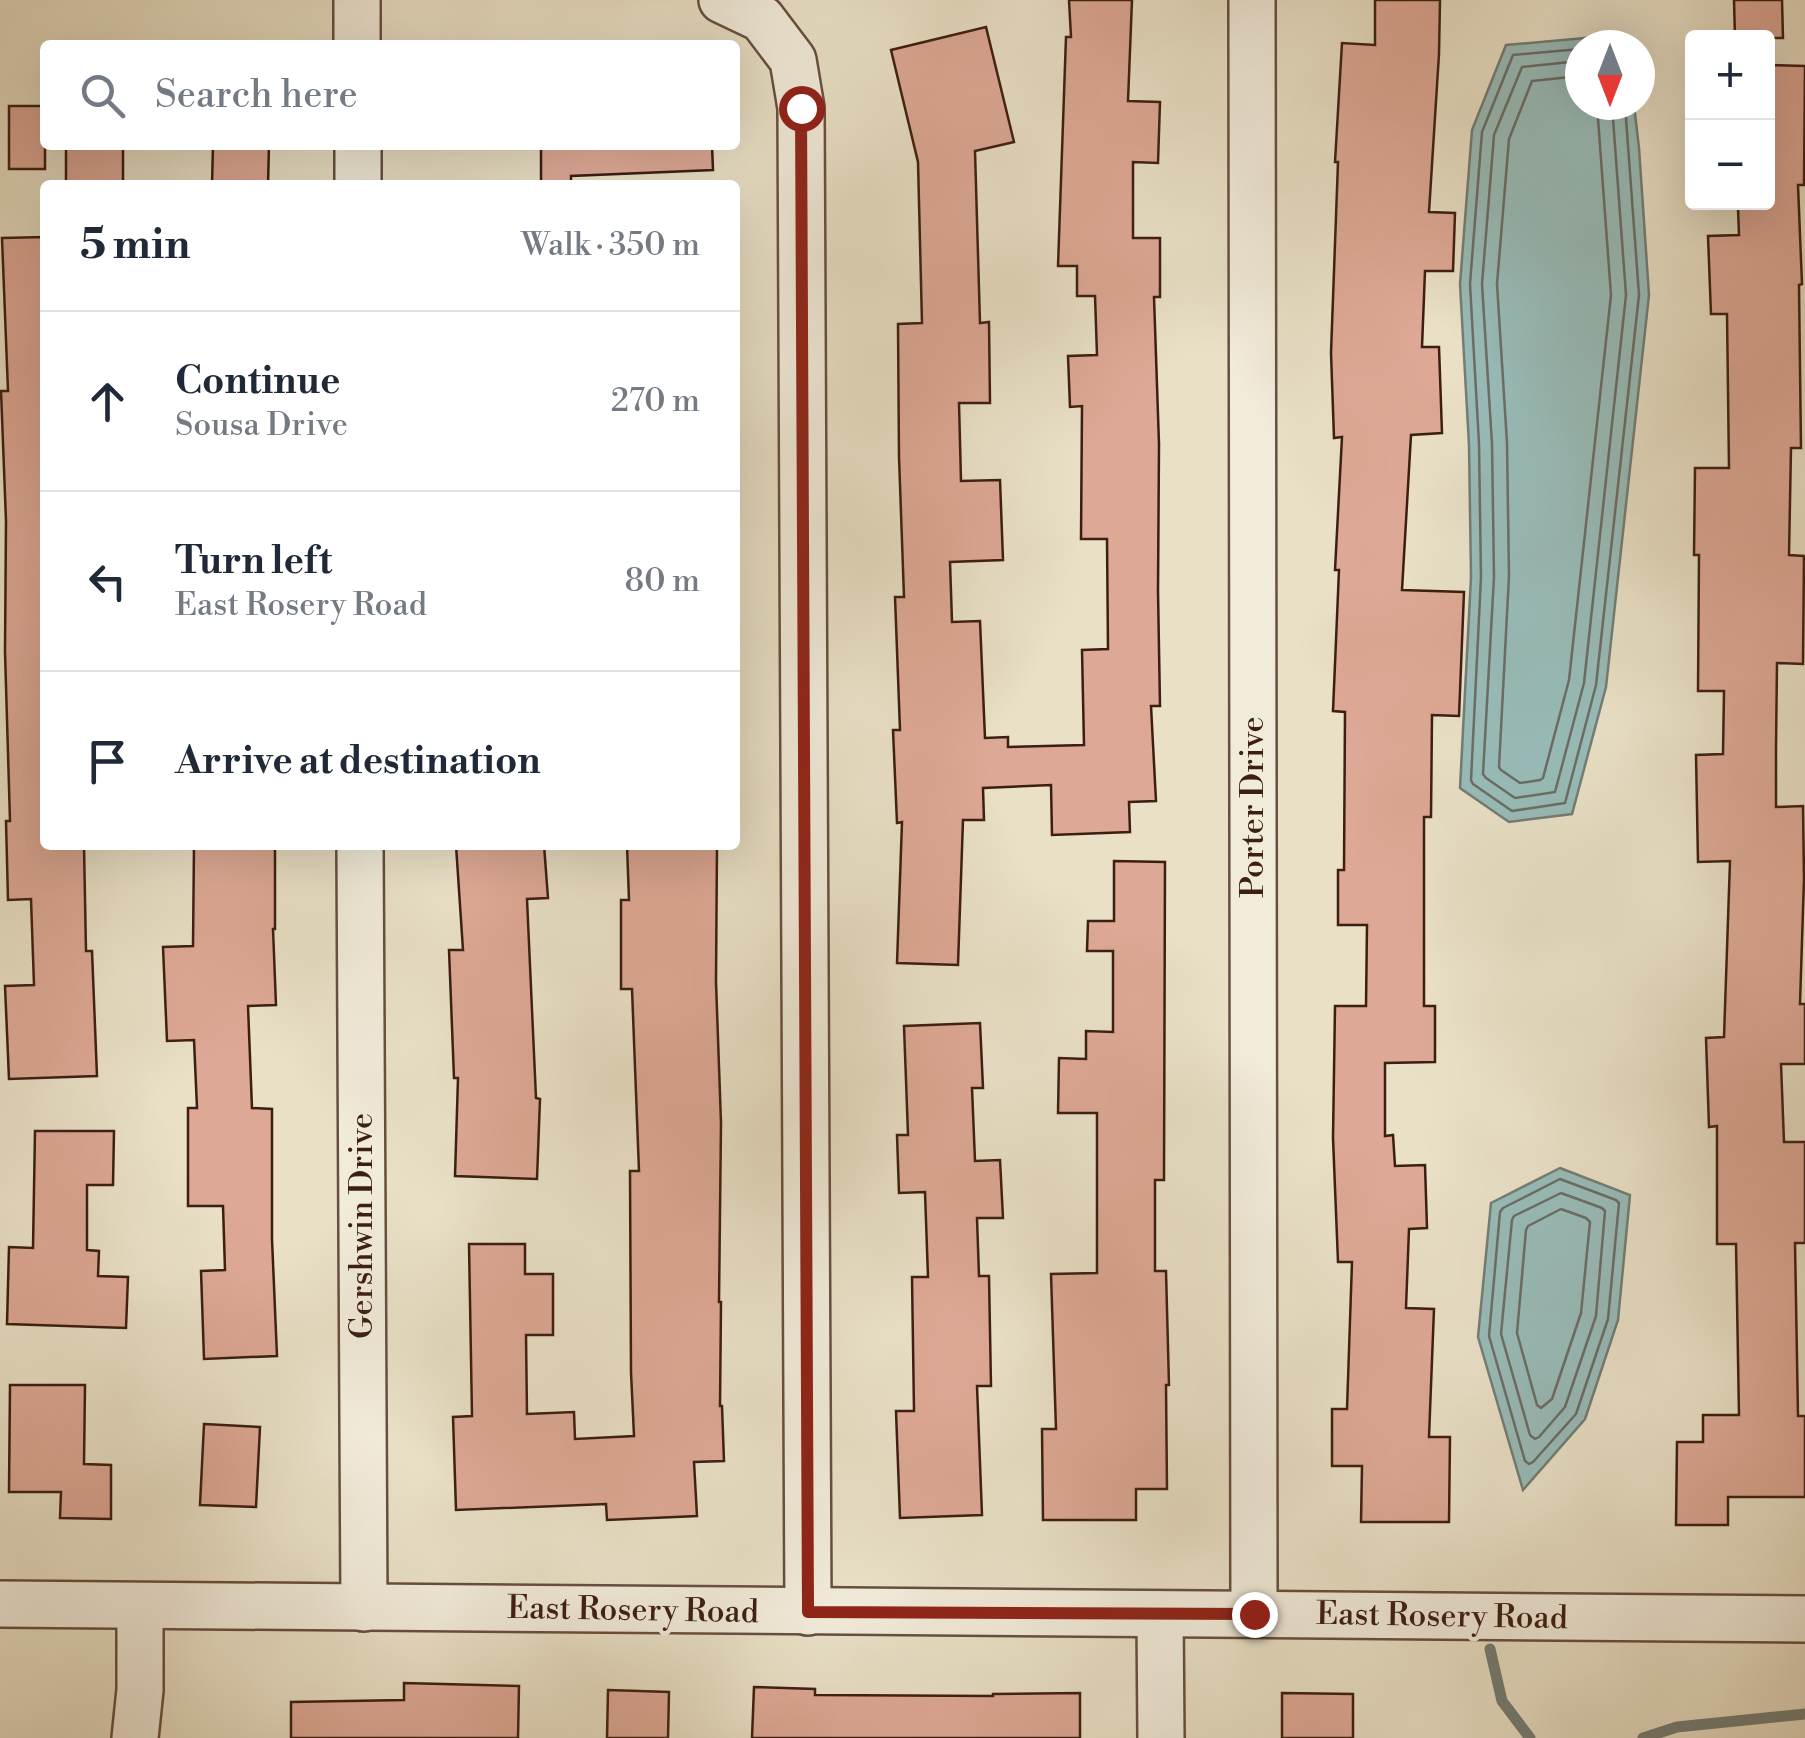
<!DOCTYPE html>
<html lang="en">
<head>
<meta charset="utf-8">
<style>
	:root { --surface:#fff; --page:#f6f6f7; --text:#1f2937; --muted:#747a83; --line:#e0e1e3 }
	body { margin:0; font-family:"Libre Bodoni",serif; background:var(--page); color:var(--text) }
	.controls { position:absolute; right:30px; top:30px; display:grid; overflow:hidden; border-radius:10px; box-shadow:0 10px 40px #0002 }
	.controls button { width:90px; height:90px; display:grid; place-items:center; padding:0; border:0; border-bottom:2px solid var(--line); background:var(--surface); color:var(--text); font:50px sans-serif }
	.compass { position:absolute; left:1565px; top:30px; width:90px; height:90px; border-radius:50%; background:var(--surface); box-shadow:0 10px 40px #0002; rotate:180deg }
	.stop { position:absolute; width:30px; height:30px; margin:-22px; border:8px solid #8f2418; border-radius:50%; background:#fff }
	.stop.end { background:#8f2418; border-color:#fff; box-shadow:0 2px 10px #0008 }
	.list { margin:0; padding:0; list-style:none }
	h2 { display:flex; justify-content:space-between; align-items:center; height:130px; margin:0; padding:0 40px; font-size:42px }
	h2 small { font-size:32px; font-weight:400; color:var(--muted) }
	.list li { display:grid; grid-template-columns:65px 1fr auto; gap:30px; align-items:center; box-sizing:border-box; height:180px; padding:0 40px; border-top:2px solid var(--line) }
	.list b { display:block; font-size:38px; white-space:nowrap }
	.list p { margin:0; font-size:32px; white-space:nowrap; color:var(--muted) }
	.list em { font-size:32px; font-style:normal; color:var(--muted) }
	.icon { flex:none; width:55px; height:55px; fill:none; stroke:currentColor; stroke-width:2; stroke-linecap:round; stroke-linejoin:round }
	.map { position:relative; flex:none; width:1805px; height:1738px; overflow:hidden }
	.search { position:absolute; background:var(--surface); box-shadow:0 10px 40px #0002; left:40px; top:40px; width:700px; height:110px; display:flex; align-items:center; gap:25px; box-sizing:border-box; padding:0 35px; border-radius:10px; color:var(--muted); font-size:38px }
	.panel { position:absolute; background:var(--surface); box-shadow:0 10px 40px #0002; left:40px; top:180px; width:700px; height:670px; border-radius:10px }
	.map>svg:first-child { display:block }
	.water { fill:#98bcb9; stroke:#737d76; stroke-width:2.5 }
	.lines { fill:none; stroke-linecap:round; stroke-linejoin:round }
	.shore { stroke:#6a6d66; stroke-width:2.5 }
	.stream { stroke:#737d76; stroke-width:11 }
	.building { fill:#dda895; stroke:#3c1e12; stroke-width:2.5 }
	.street-casing { stroke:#674e3f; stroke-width:50 }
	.street { stroke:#f1ebda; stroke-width:45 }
	.route { stroke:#8f2418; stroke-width:12 }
	.labels { text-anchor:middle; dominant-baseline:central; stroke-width:9; stroke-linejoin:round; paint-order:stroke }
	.street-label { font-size:32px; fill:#3c1e12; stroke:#f1ebda }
</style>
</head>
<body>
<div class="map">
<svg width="1805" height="1738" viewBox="0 0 1805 1738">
	<rect width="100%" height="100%" fill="#e9e0c6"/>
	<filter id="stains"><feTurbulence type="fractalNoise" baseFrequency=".002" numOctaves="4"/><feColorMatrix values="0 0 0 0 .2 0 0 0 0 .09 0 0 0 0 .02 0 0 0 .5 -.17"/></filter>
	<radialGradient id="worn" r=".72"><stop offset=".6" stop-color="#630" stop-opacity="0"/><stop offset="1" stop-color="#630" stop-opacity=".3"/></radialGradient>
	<g class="water">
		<path d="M1596,37l6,8h-22v60h54l5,43 10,147 -43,392 -34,127 -63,8 -49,-34 11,-211 -2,-132 -9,-161 12,-154 34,-85z"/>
		<path d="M1560,1168l70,27 -12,125 -33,99 -62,71 -45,-153 13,-134z"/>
	</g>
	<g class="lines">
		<g class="shore">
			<path d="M1580,49l-67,6 -31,77 -12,152 9,160 2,133 -10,203 2,4 39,27 53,-8 31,-118 43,-390 -14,-190"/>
			<path d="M1580,61l-58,6 -28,68 -12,149 10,160 2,133 -11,197 3,4 29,20 40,-6 29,-109 42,-388 -14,-190"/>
			<path d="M1580,76l-48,5 -23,58 -12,145 10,159 2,133 -10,191 2,3 19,13 20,-3 3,-2 26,-98 42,-385 -14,-190"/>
			<path d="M1560,1179l56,21 3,3 -11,116 -32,95 -43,48 -4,2 -4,-3 -36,-125 11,-124 3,-4z"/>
			<path d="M1561,1193l41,15 3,3 -9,105 -31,91 -26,30 -4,2 -5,-4 -29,-101 11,-114 2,-4z"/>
			<path d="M1561,1209l25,9 4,4 -9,91 -29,86 -11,9 -4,-3 -20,-72 9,-103 2,-4z"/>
		</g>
		<g class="stream">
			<path d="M1490,1649l12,52 28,37"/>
			<path d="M1643,1738l34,-11 128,-13"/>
		</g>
	</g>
	<g class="building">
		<path d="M1069,0h63l-4,101 32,1 -2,61 -25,-1v76h27v59h-6l5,147 -1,147 2,115h-9l5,95 -27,1 1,30 -78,3 -1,-50 -68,3 1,32h-21l-5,145 -61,-2 5,-141 -5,1 -4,-93h7l-5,-133h9l-5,-140 -1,-133 24,-1 -4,-161 -27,-112 95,-23 28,115 -39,9 5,172 9,-1 1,81h-31l2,78 39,-1 3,80 -53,2 2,60 28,-1 5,117 23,-1v10l76,-2 -2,-95 26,-1 -1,-110h-26l1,-133 -12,1 -2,-51 29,-1 -2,-59h-18v-30h-19l8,-229h5z"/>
		<path d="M1375,0h65l-1,54 -10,158 26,1 -2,58h-28l-3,76h17l3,86 -31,2 -9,155 62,2 -5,124 -27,-1 -1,102h-7v189h11v56l-50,1v73l8,-1 2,31 30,-1 2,63 -18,1 -3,79 28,1 -5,128h21l-1,85h-88l1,-56h-30v-57h15l5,-147h-14l-5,-124 2,-132h31l1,-81h-29v-55h6l1,-158 -12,-1 6,-141h-4l7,-133 -8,1 -3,-85 7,-191h-3l7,-119 33,2z"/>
		<path d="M1734,0h48l1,38h-48z"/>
		<path d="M1768,65l37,1 -1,119h-6l4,99 -3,1 2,163h-10l-2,107 15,1 -1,108 -26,-1 -1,85v59l27,-1 1,73 -4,125h5v60h-24l3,78h21v101h-10l3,173h7v81h-77v28h-52l1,-83h26v-27h36l-3,-171h-19v-118l-8,1 -3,-89 18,-1 6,-176 -32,1 -2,-107 27,-1 1,-63h-26l1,-136h-5l1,-87h34l-2,-154h-16l-3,-78 31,-1 -1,-27 30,-1z"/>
		<rect x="9" y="106" width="36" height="63"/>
		<rect x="66" y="145" width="57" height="40"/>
		<path d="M213,145h56l-1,40h-56z"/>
		<path d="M541,145h171l1,25 -142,6v9h-30z"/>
		<path d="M45,237v608l39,1 2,105h6l5,125 -88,3 -4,-93 29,-1 -3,-86 -23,1 -2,-79h4l-5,-169 1,-131 -5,-130h7l-6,-153z"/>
		<path d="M194,845h81v84h-2l3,76 -28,1 4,102 20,1v130l5,117 -73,3 -3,-88 24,-1 -2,-64h-35v-98h9l-3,-68 -27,1 -4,-94 30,-1z"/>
		<path d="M456,845h88l4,53 -21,1 9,199 4,1 -3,80 -82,-3 3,-98h-4l-5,-128h14z"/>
		<path d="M627,845h90l-1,137 5,141 -2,179h2l-1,104h2l2,55 -30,1 3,54 -90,4 -1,-16 -150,6 -3,-93 19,-1 -3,-172h56v30h28v61h-27l1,79 47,-2 1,27 59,-3 -3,-64 -1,-201h9l-7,-182h-11v-89h8z"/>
		<path d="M1114,861l51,1 -1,318h-9v91h11l3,114h-3l1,104h-31v31h-93l-1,-91h14l-5,-155 46,-1v-160h-39l1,-55 27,1v-28l27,1v-81h-26l1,-30h26z"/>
		<path d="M980,1023l3,65h-11l3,73 25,-1 3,58h-26l2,58h10l2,110h-14l5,129 -82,3 -4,-107h18l-2,-134h16l-3,-85 -26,1 -2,-58h11l-4,-109z"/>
		<path d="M35,1131h79l-1,54h-26v65l12,1 -1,25 30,1 -2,51 -119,-4 2,-77 24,1z"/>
		<path d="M10,1385h75l-1,79 27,1v54l-51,-1 1,-26h-52z"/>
		<path d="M204,1424l56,3 -4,80 -56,-2z"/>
		<path d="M404,1683l115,3 -1,52h-227v-36l113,-2z"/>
		<path d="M754,1687l61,2v6l178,1v-2l87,-1v45h-328z"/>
		<path d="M608,1690l61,2 -1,46h-61z"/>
		<path d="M1282,1693l71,1v44h-71z"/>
	</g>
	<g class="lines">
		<defs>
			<g id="street">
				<path d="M357,0v45"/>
				<path d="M722,0l40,19 31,41 8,48 7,1504"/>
				<path d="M1252,0l2,1614"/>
				<path d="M358,145v40"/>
				<path d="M360,845l4,763"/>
				<path d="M0,1604l1805,15"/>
				<path d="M1160,1614l1,124"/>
				<path d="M135,1738l5,-48v-84"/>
			</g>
		</defs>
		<use href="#street" class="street-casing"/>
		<use href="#street" class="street"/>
	</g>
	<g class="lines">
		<path class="route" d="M801,108l7,1504 446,2"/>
	</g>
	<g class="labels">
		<g class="street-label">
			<text transform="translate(1253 807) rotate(-90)">Porter Drive</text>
			<text transform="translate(362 1226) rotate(-90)">Gershwin Drive</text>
			<text transform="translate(633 1610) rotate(1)">East Rosery Road</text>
			<text transform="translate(1442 1616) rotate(1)">East Rosery Road</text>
		</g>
	</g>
	<rect width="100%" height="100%" filter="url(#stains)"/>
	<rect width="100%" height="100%" fill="url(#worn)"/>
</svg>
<div class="controls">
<button>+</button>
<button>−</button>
</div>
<svg class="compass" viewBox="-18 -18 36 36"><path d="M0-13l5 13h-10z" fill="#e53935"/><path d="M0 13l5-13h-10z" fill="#747a83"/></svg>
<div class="stop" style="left:801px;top:108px"></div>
<div class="stop end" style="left:1254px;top:1614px"></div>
<div class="search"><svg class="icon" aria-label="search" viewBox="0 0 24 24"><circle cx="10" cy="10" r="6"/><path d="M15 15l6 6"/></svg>Search here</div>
<section class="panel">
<h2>5 min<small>Walk · 350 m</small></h2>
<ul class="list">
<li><svg class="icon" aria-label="ahead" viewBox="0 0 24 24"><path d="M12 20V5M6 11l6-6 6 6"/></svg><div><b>Continue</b><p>Sousa Drive</p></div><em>270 m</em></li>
<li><svg class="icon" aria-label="left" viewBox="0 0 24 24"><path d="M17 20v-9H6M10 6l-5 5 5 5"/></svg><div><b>Turn left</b><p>East Rosery Road</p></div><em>80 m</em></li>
<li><svg class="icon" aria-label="arrive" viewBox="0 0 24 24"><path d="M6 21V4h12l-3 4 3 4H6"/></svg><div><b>Arrive at destination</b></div></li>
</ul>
</section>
</div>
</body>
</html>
